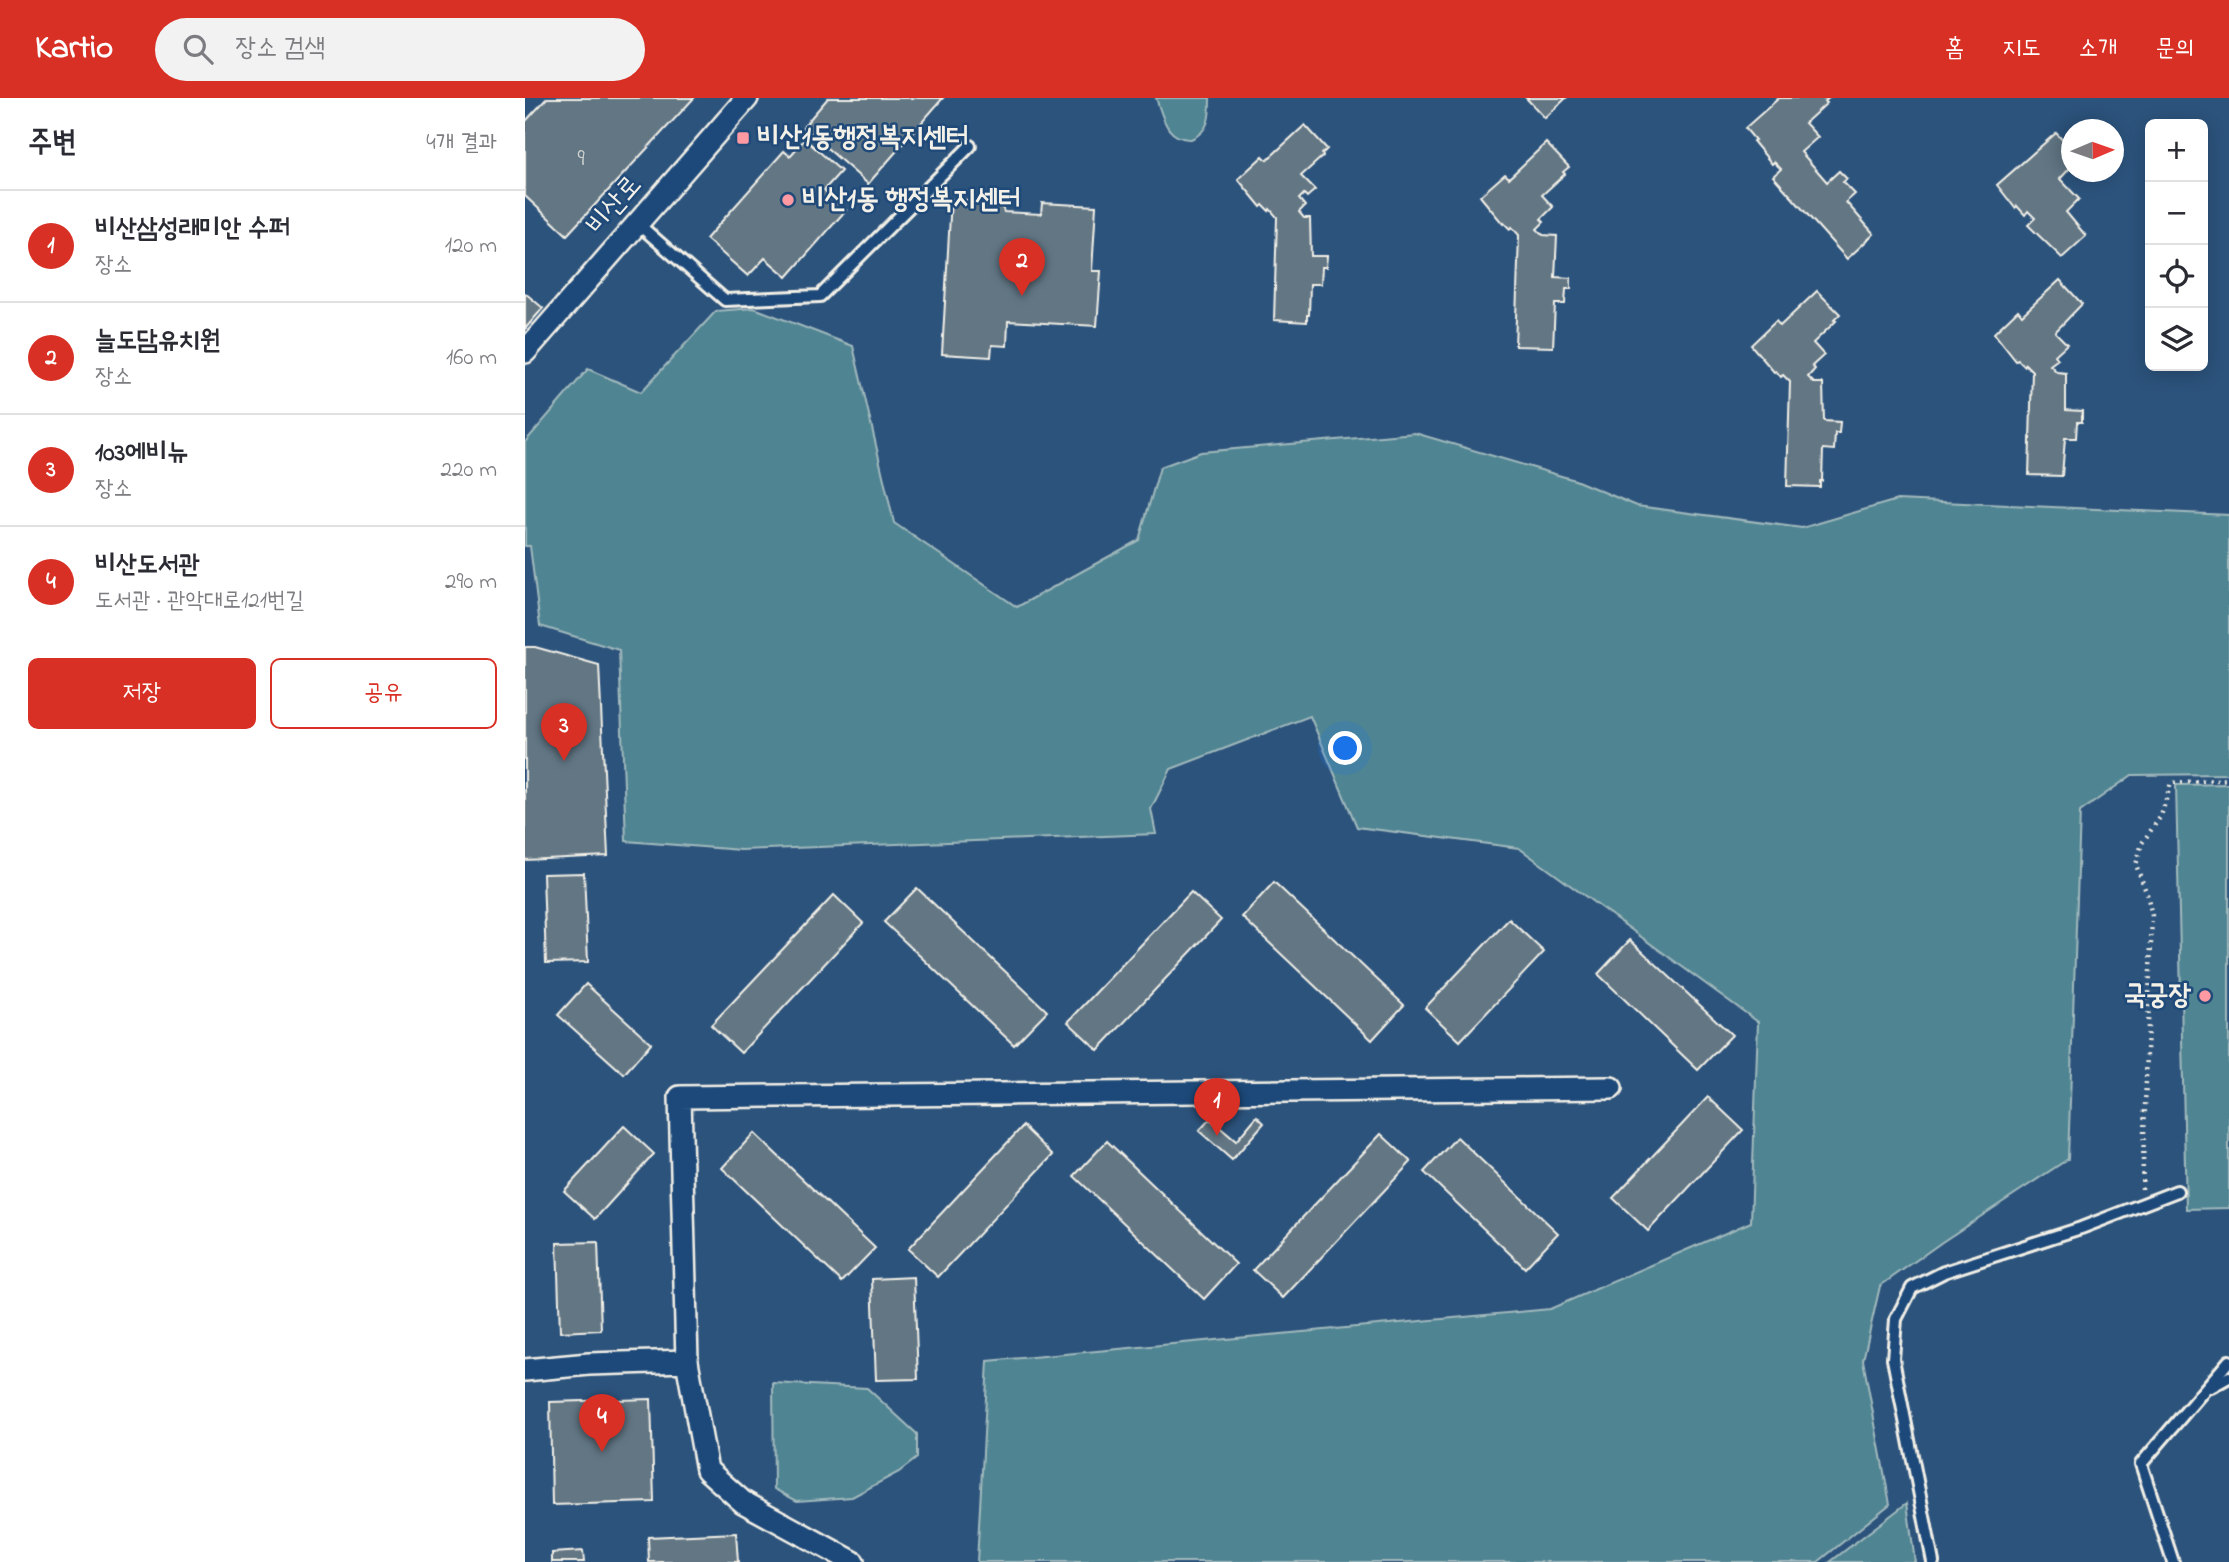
<!DOCTYPE html>
<html lang="ko">
<head>
<meta charset="utf-8">
<style>
	:root { --surface:#fff; --page:#f2f2f3; --text:#2b2b33; --muted:#7c7c81; --line:#e1e1e2; --accent:#d93025 }
	body { margin:0; font-family:"Indie Flower","Poor Story",sans-serif; background:var(--page); color:var(--text) }
	.controls { position:absolute; right:21px; top:21px; display:grid; overflow:hidden; border-radius:10px; box-shadow:0 4px 18px #0003 }
	.controls button { width:63px; height:63px; display:grid; place-items:center; padding:0; border:0; border-bottom:2px solid var(--line); background:var(--surface); color:var(--text); font:35px sans-serif }
	.compass { position:absolute; left:1536px; top:21px; width:63px; height:63px; border-radius:50%; background:var(--surface); box-shadow:0 4px 18px #0003; rotate:88deg }
	.you { position:absolute; left:821px; top:651px; width:24px; height:24px; margin:-18px; border:5px solid #fff; border-radius:50%; background:#1a73e8; box-shadow:0 0 0 10px #1a73e833 }
	.badge { display:grid; place-items:center; width:46px; height:46px; border-radius:50%; background:var(--accent); color:#fff; font-size:23px; font-weight:700 }
	.pin { position:absolute; translate:-50% -58px; filter:drop-shadow(0 2px 4px #0008) }
	.pin::after { content:''; position:absolute; top:37px; width:24px; height:21px; background:inherit; clip-path:polygon(0 0,100% 0,50% 100%) }
	.list { margin:0; padding:0; list-style:none }
	h2 { display:flex; justify-content:space-between; align-items:center; height:91px; margin:0; padding:0 28px; font-size:30px }
	h2 small { font-size:23px; font-weight:400; color:var(--muted) }
	.list li { display:grid; grid-template-columns:46px 1fr auto; gap:21px; align-items:center; box-sizing:border-box; height:112px; padding:0 28px; border-top:2px solid var(--line) }
	.list b { display:block; font-size:26px; white-space:nowrap }
	.list p { margin:0; font-size:23px; white-space:nowrap; color:var(--muted) }
	.list em { font-size:23px; font-style:normal; color:var(--muted) }
	.actions { display:flex; gap:14px; padding:21px 28px }
	.actions a { flex:1; padding:16px 0; border:2px solid var(--accent); border-radius:10px; text-align:center; font-size:24px; color:var(--accent) }
	.actions .main { background:var(--accent); color:#fff }
	.icon { flex:none; width:38px; height:38px; fill:none; stroke:currentColor; stroke-width:2; stroke-linecap:round; stroke-linejoin:round }
	.map { position:relative; flex:none; width:1704px; height:1464px; overflow:hidden }
	header { display:flex; align-items:center; gap:42px; box-sizing:border-box; height:98px; padding:0 35px; background:var(--accent); color:#fff }
	header strong { font-size:33px }
	nav { display:flex; gap:38px; margin-inline-start:auto; font-size:24px }
	.search { width:490px; height:63px; background:var(--page); display:flex; align-items:center; gap:18px; box-sizing:border-box; padding:0 24px; border-radius:38px; color:var(--muted); font-size:26px }
	main { display:flex }
	aside { flex:1; background:var(--surface) }
	.map>svg:first-child { display:block }
	.green { fill:#4f8492; stroke:#a2babd; stroke-width:2 }
	.building { fill:#627684; stroke:#f4f1e8; stroke-width:2 }
	.lines { fill:none; stroke-linecap:round; stroke-linejoin:round }
	.service-casing { stroke:#f4f1e8; stroke-width:16 }
	.minor-casing { stroke:#f4f1e8; stroke-width:26 }
	.path { stroke:#f4f1e8; stroke-width:4.5; stroke-dasharray:2 5; stroke-linecap:butt }
	.service { stroke:#1f4a7a; stroke-width:10 }
	.minor { stroke:#1f4a7a; stroke-width:21 }
	.poi-dot { fill:#ff9aa2; stroke:#1f4a7a; stroke-width:2.5 }
	.labels { text-anchor:middle; dominant-baseline:central; stroke-width:5; stroke-linejoin:round; paint-order:stroke }
	.number-label { font-size:24px; fill:#d0d2cf }
	.poi-label { font-size:28px; font-weight:bold; fill:#f4f1e8; stroke:#1f4a7a; text-anchor:start }
	.street-label { font-size:28px; fill:#f4f1e8; stroke:#1f4a7a }
</style>
</head>
<body>
<header>
<strong>Kartio</strong>
<div class="search"><svg class="icon" aria-label="search" viewBox="0 0 24 24"><circle cx="10" cy="10" r="6"/><path d="M15 15l6 6"/></svg>장소 검색</div>
<nav><a>홈</a><a>지도</a><a>소개</a><a>문의</a></nav>
</header>
<main>
<aside>
<h2>주변<small>4개 결과</small></h2>
<ul class="list">
<li><span class="badge">1</span><div><b>비산삼성래미안 수퍼</b><p>장소</p></div><em>120 m</em></li>
<li><span class="badge">2</span><div><b>늘도담유치원</b><p>장소</p></div><em>160 m</em></li>
<li><span class="badge">3</span><div><b>103에비뉴</b><p>장소</p></div><em>220 m</em></li>
<li><span class="badge">4</span><div><b>비산도서관</b><p>도서관 · 관악대로121번길</p></div><em>290 m</em></li>
</ul>
<div class="actions"><a class="main">저장</a><a>공유</a></div>
</aside>
<div class="map">
<svg width="1704" height="1464" viewBox="0 0 1704 1464">
	<rect width="100%" height="100%" fill="#2c537c"/>
	<filter id="ink" filterUnits="userSpaceOnUse"><feTurbulence type="fractalNoise" baseFrequency=".0143" numOctaves="2"/><feDisplacementMap in="SourceGraphic" scale="14" xChannelSelector="R" yChannelSelector="G"/><feConvolveMatrix kernelMatrix="1 2 1 2 8 2 1 2 1" color-interpolation-filters="sRGB"/></filter>
	<g filter="url(#ink)">
		<g class="green">
			<path d="M631,0h54c0,18 0,33 -19,41 -25,1 -28,-22 -35,-41z"/>
			<path d="M229,210l99,38 41,177 123,84 122,-67 21,-73 41,-15 214,-19 160,47 62,26 165,22 95,-28 332,15v259l-97,1 -52,37 -12,347 -126,83 -62,44 -17,74 27,144 -72,58h-841l11,-201 562,-52 201,-87 7,-200 -239,-174 -162,-21 -47,-111 -139,53 -20,40 5,25 -415,16 -115,-9 -7,-191 -79,-24 -10,-80h-5v-104l63,-73 53,23 75,-81z"/>
			<path d="M1704,686v424l-43,1 -10,-424z"/>
			<path d="M248,1285l94,5 50,46v24l-18,14 -47,25 -55,4 -23,-12z"/>
			<path d="M1382,1405l8,59h-85z"/>
		</g>
		<g class="building">
			<path d="M22,0h147l-127,137 -42,-39v-74z"/>
			<path d="M303,0h115l-75,86 -65,-57z"/>
			<path d="M1001,0h40l-21,20z"/>
			<path d="M1254,0h50l-4,3 2,2 -22,20 13,14 -17,15 26,30 12,-11 8,8 -4,3 12,12 -9,8 28,32 -27,25 -74,-83 8,-7 -7,-7 -2,2 -19,-23 2,-1 -10,-12z"/>
			<path d="M780,27l22,24 -5,5 1,2 -22,20 14,14 -8,7 -3,-3 -5,5 6,7 -6,6 5,6h6l1,38h16l-1,11h-4l-1,17h-11l-1,31h-2v7l-33,-2 3,-103 -7,-8 -1,2 -6,-6 -2,2 -23,-28 25,-23 4,4z"/>
			<path d="M1531,35l15,16v18l-11,12 19,20 -13,13 20,24 -24,22 -34,-33 7,-7 -7,-7 -3,4 -8,-9 -2,2 -18,-23z"/>
			<path d="M280,41l36,32 -17,19 22,20 -59,67 -22,-19 -17,18 -42,-37 78,-88 6,5z"/>
			<path d="M1021,45l23,24 -6,5 2,2 -23,21 11,12 -12,12 3,3 -7,7 6,6 14,1 -2,41 16,1v11h-5l-1,15h-10l-2,43 -38,-1 4,-111 -7,-8 -2,2 -6,-6 -1,1 -23,-28 25,-22 4,4z"/>
			<path d="M426,101l49,3 4,10 37,2 1,-11 54,3 -4,65h9l-4,55 -89,-5 -1,25 -15,-1 -1,12 -49,-3z"/>
			<path d="M1535,182l22,24 -27,28 12,12 -12,11 3,4 -8,6 7,7 9,1v37l16,1v11h-5l-1,16h-11l-3,38 -33,-1 3,-104 -7,-7 -1,2 -6,-6 -2,1 -22,-28 24,-23 4,5z"/>
			<path d="M1292,193l23,23 -6,6 2,1 -23,22 11,12 -12,11 3,3 -7,8 6,6h9l1,38 16,1 -1,11h-4l-1,17 -11,-1 -1,32h-2v6l-33,-1 3,-104 -7,-7 -2,2 -5,-6 -2,1 -23,-27 25,-24 4,5z"/>
			<path d="M0,195l18,15 -18,21z"/>
			<path d="M0,549h10l64,18 9,191 -83,4z"/>
			<path d="M59,775l4,89 -42,1 -3,-89z"/>
			<path d="M749,784l130,123 -32,35 -130,-123z"/>
			<path d="M392,790l130,123 -33,34 -130,-123z"/>
			<path d="M666,794l30,28 -123,130 -30,-28z"/>
			<path d="M309,797l29,28 -122,130 -30,-28z"/>
			<path d="M984,821l35,33 -84,89 -35,-33z"/>
			<path d="M1105,842l102,95 -34,35 -100,-96z"/>
			<path d="M61,886l65,59 -27,31 -66,-59z"/>
			<path d="M1183,999l35,33 -95,101 -35,-33z"/>
			<path d="M732,1018l7,7 -32,37 -33,-29 11,-12 26,22z"/>
			<path d="M99,1028l30,28 -59,65 -31,-28z"/>
			<path d="M498,1028l30,29 -115,122 -30,-28z"/>
			<path d="M229,1035l121,115 -33,34 -120,-114z"/>
			<path d="M856,1036l30,28 -128,136 -30,-28z"/>
			<path d="M932,1039l101,96 -33,35 -101,-96z"/>
			<path d="M582,1043l129,123 -32,35 -130,-123z"/>
			<path d="M73,1144l3,88 -41,2 -3,-89z"/>
			<path d="M389,1179l4,102 -42,1 -4,-101z"/>
			<path d="M126,1301l3,103 -102,3 -2,-103z"/>
			<path d="M211,1435l2,29h-89l-1,-25z"/>
			<path d="M58,1453l1,11h-32v-9z"/>
		</g>
		<g class="lines">
			<defs>
				<g id="service">
					<path d="M112,125l88,77 95,-4 150,-150"/>
					<path d="M1686,1289l18,-10"/>
					<path d="M1408,1464l-40,-203 3,-40 16,-31 32,-16 137,-44 96,-37"/>
					<path d="M1648,1464l-32,-98 88,-103"/>
				</g>
				<g id="minor">
					<path d="M0,254l222,-254"/>
					<path d="M162,1263l-7,-264 931,-9"/>
					<path d="M0,1272l64,-6 98,-3 20,109 36,32 110,60"/>
				</g>
			</defs>
			<use href="#service" class="service-casing"/>
			<use href="#minor" class="minor-casing"/>
			<path class="path" d="M1617,1091l10,-273 -5,-22 -11,-29 6,-22 19,-27 10,-33 58,-4"/>
			<use href="#service" class="service"/>
			<use href="#minor" class="minor"/>
		</g>
	</g>
	<g class="poi-dot">
		<rect x="211" y="33" width="14" height="14" rx="3.5"/>
		<circle cx="263" cy="102" r="7"/>
		<circle cx="1680" cy="898" r="7"/>
	</g>
	<g class="labels">
		<g class="number-label">
			<text x="56" y="61">9</text>
		</g>
		<g class="poi-label">
			<text x="232" y="40">비산1동행정복지센터</text>
			<text x="277" y="102">비산1동 행정복지센터</text>
			<text x="1666" y="898" text-anchor="end">국궁장</text>
		</g>
		<g class="street-label">
			<text transform="translate(90 108) rotate(-49)">비산로</text>
		</g>
	</g>
</svg>
<div class="controls">
<button>+</button>
<button>−</button>
<button><svg class="icon" aria-label="locate" viewBox="0 0 24 24"><circle cx="12" cy="12" r="6"/><path d="M12 2v4M12 18v4M2 12h4M18 12h4"/></svg></button>
<button><svg class="icon" aria-label="layers" viewBox="0 0 24 24"><path d="M12 4l9 5-9 5-9-5zM3 14l9 5 9-5"/></svg></button>
</div>
<svg class="compass" viewBox="-18 -18 36 36"><path d="M0-13l5 13h-10z" fill="#e53935"/><path d="M0 13l5-13h-10z" fill="#7c7c81"/></svg>
<div class="you"></div>
<div class="pin badge" style="left:692px;top:1038px">1</div>
<div class="pin badge" style="left:497px;top:198px">2</div>
<div class="pin badge" style="left:39px;top:663px">3</div>
<div class="pin badge" style="left:77px;top:1354px">4</div>
</div>
</main>
</body>
</html>
